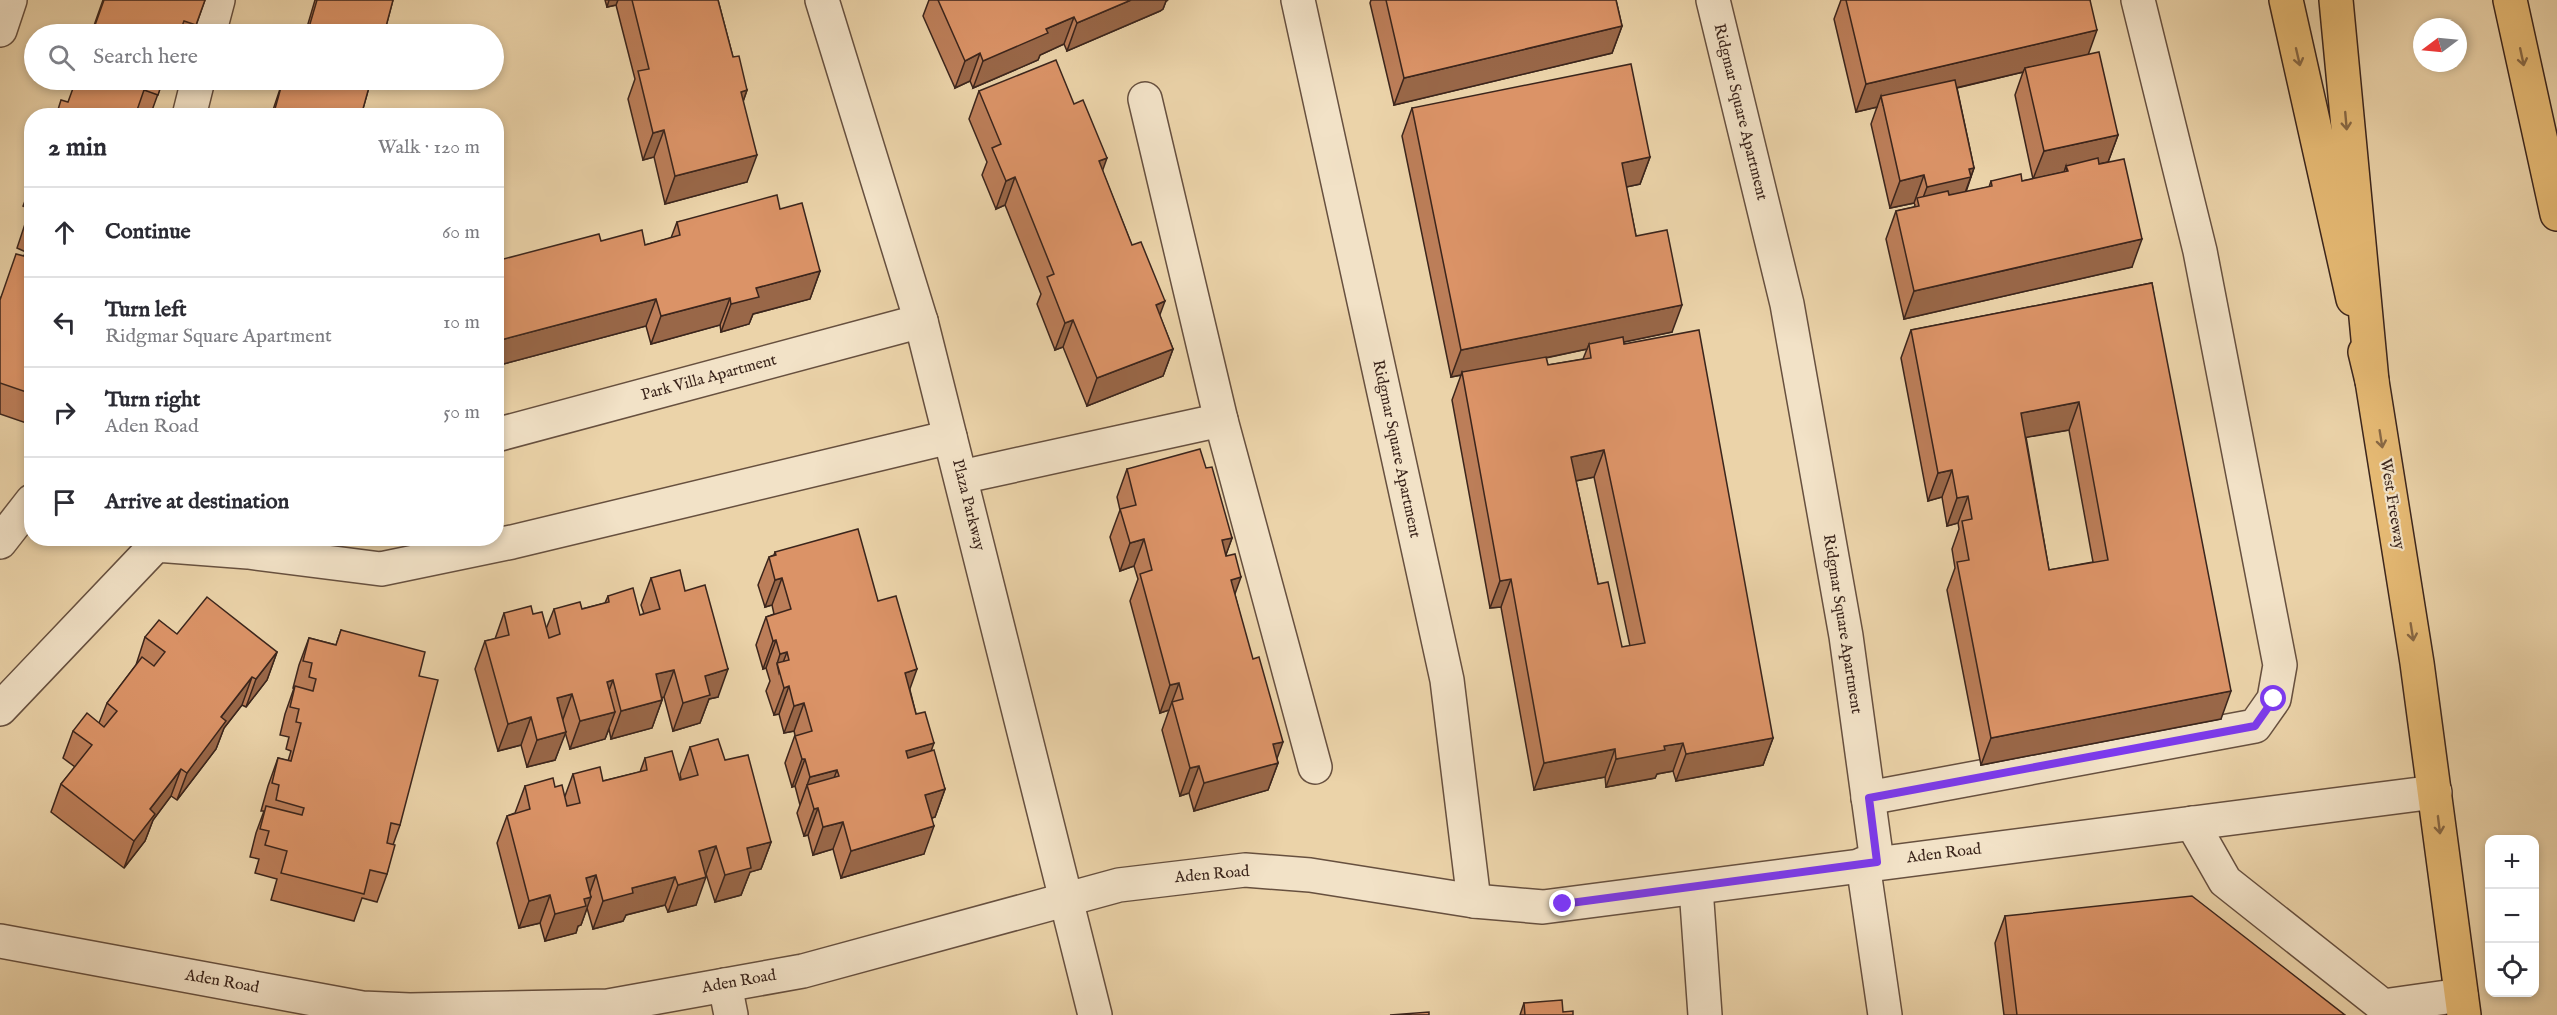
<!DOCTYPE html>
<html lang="en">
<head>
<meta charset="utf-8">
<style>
	:root { --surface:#fff; --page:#f7f7f7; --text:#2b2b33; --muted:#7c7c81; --line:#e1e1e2 }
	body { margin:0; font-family:"IM FELL English",serif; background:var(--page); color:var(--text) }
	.controls { position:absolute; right:18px; bottom:18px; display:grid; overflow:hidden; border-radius:12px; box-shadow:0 3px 9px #0003 }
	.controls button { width:54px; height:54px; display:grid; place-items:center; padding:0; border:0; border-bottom:2px solid var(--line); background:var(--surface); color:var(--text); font:30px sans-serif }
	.compass { position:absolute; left:2413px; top:18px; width:54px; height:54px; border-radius:50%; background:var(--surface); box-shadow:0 3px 9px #0003; rotate:254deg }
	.stop { position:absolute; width:18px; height:18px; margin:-14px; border:4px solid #7c3aed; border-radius:50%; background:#fff }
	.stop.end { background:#7c3aed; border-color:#fff; box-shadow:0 2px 6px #0008 }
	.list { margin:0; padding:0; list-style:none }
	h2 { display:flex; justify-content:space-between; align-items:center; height:78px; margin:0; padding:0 24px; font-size:26px }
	h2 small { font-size:20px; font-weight:400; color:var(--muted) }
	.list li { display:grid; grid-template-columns:39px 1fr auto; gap:18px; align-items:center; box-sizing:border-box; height:90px; padding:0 24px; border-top:2px solid var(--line) }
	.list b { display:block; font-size:22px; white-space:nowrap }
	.list p { margin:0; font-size:20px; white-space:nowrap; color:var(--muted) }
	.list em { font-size:20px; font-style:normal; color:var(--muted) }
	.icon { flex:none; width:33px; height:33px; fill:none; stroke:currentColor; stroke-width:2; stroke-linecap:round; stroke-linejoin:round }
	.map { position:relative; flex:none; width:2557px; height:1015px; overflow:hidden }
	.search { position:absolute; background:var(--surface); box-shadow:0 3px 9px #0003; left:24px; top:24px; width:480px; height:66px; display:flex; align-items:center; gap:15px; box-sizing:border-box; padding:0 21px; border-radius:33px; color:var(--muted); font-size:22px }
	.panel { position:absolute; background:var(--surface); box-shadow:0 3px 9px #0003; left:24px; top:108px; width:480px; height:438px; border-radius:24px }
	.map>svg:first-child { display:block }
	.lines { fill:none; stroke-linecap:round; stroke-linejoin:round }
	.minor-casing { stroke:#67503f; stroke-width:36 }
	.major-casing { stroke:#3b251c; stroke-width:36 }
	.highway-casing { stroke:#3b251c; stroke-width:36 }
	.minor { stroke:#f2e2c7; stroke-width:33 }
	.major { stroke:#e6ba74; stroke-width:33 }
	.highway { stroke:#e6ba74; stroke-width:33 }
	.wall { fill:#bc7e59; stroke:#3b251c; stroke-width:1.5; fill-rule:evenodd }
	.shaded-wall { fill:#996748; stroke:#3b251c; stroke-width:1.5 }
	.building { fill:#db9367; stroke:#3b251c; stroke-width:1.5; fill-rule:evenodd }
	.oneway { stroke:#886844 }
	.route { stroke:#7c3aed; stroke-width:8 }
	.labels { text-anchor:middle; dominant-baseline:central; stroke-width:4.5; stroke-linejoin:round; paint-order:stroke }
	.street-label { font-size:16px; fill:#3b251c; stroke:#f2e2c7 }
</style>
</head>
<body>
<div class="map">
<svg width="2557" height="1015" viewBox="0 0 2557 1015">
	<rect width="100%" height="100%" fill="#ebd3a9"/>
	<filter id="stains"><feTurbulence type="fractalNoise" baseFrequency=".00333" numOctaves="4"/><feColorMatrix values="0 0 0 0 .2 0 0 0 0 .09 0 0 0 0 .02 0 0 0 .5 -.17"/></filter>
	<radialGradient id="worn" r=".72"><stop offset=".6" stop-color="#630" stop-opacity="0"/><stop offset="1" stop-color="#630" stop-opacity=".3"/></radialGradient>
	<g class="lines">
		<defs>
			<g id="minor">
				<path d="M822,0l99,321 174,694"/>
				<path d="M1298,0l149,680 27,221"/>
				<path d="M1713,0l74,304 59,332 31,226"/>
				<path d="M0,30l10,-30"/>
				<path d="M209,34l9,-34"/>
				<path d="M1145,99l76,321"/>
				<path d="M189,116l9,-36"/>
				<path d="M496,435l425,-114"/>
				<path d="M961,477l260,-57 94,347"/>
				<path d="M0,542l32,-41"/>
				<path d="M0,709l156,-164 92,7 133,17 131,-27 438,-105"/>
				<path d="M1868,798l387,-72 19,-27 6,-34 -80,-414 -62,-251"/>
				<path d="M2192,823l33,58 158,125 78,-11"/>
				<path d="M1863,864l22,151"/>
				<path d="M1696,888l9,127"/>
				<path d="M0,941l362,67 48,2 198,-4 195,-35 316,-86 126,-15 65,5 164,26 69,6 892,-115"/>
				<path d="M725,985l6,30"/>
			</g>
			<g id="major">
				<path d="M2286,0l67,299"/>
				<path d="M2365,352l7,29 45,282 47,352"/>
			</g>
			<g id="highway">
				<path d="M2336,0l36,381"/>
				<path d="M2510,0l47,214"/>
			</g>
		</defs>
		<use href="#minor" class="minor-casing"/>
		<use href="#major" class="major-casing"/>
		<use href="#highway" class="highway-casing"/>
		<use href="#minor" class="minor"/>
		<use href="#major" class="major"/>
		<use href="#highway" class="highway"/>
	</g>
	<g class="wall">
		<path d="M103,0h102l-12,34h-102z"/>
		<path d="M315,0h78l-9,34h-79z"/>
		<path d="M605,0h113l15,57 14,33 -4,12 4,80 -82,22 -11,-47 -11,3 -15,-61 7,-20 -19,-74 -9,2z"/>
		<path d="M929,0h239l-2,1 -3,8 -3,2 -93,40 -3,-7 -24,11 -2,5 -65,28 -3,-7 -15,7 -32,-72z"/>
		<path d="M1371,0h245l6,26 -10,27 -218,52 -24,-102z"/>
		<path d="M1841,0h249l-2,54 30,81 -10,27 24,105 -228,52 -18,-80 10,-28 18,-4 1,-2 -1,-2 -24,5 -19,-84 6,-17 -21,5 -22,-93zM2023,72l-8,23 18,84 -11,2h-31l-2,6 -23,5 8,-24 -17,-80z"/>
		<path d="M163,80l-13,36h-94l12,-14z"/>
		<path d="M283,80l8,3 1,-3h79l-10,36h-90z"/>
		<path d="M979,91l123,79 71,179 -10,27 -76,30 -24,-59 -8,3 -18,-46 4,-10 -36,-89 -9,4 -14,-34 5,-13 -18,-43z"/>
		<path d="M1412,108l238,49 -10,27 -14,3 10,49 36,96 -49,10 150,396 -10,27 -87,16 -3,-10 -16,3 -2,4 -49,9 -1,-10 -71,13 -33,-183 -11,1 -38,-208 9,-25 -10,2 -49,-241zM1587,349l-4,10 -35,6 -2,-7zM1594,477l36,169 -8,1 -24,-63 -22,-103z"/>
		<path d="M32,183v242l-32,-11v-115l26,-47 -9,-4 13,-39 -7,-3z"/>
		<path d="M780,209l40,62 -10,28 -57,15 -4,10 -28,8 -1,-7 -69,19 -5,-18 -150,40v-105l105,-20 44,4 26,-7 6,-16z"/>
		<path d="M2152,283l69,436 -240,46 -34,-175 8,-22 -3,-19 7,-20 -1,-6 -11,3 -5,-29 -14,4 -27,-143 10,-28zM2069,430l24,132 -44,8 -23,-133z"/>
		<path d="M1206,468l26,70 -6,16 9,41 43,168 -10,27 -74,21 -5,-18 -9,3 -18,-66 7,-20 -9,3 -30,-112 8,-22 -4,-13 -14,5 -10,-34 10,-27 -3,-13 10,-28z"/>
		<path d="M775,552l103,49 32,89 6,24 16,37 13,38 -10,28 -3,1 -8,36 -83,24 -8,-29 -20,6 -5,-20 -4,1 -7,-23 3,-8 -5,-19 -3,1 -7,-24 10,-28 -1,-4 -10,2 -5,-19 -5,1 -8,-24 4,-10 -4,-13 -3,1 -7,-24 10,-28 8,-3 -2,-9 -7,2 -7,-22 11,-28 5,-2z"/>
		<path d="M651,578l34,13 33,106 -9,2 -9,24 -27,8 -9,-34 -2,1v2l-10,28 -41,11 -2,-10 -4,10 -35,10 -5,-17 -10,28 -28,7 -6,-22 -23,6 -23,-82 10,-28 10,-2 9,-26 29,1 13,15 8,-20h28l23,-6 3,-7 32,19 4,-1 -3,-9z"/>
		<path d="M341,630l78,46 -19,149 -7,20 -6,29 -10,28 -15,-4 -8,23 -83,-21 6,-21 -22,-6 4,-14 -9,-2 6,-24 8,-22h-3l7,-25 10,-28 10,3 3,-10 -5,-2 3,-12 -9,-2 5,-21 9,-26h-1l6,-23 10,-27 27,7z"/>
		<path d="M177,634l100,18 -10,28 -21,27 -4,-2 -18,23 -8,21 -39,51 -6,-4 -18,24 -8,21 -21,27 -73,-56 10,-28 14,-17 -12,-9 10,-27 26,-8 8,-20 29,-38 9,-28z"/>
		<path d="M690,747l35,13 46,82 -10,27 -11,3 -9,23 -26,7 -9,-28h-1l-9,31 -28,7 -3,-7 -39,10 -3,6 -30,8 -6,-21 -6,17 -3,1 -2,7 -31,8 -5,-18 -21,5 -22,-85 10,-27 8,-3 10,-27 40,10 8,-22 30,7 37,-9 5,-14 35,22 1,-1 -1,-5z"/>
		<path d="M2005,916l340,99h-341l-9,-72z"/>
		<path d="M1524,1003l39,9 10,3h-53z"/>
	</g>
	<g class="shaded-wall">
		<path d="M609,0h9l-2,5 -9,2z"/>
		<path d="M1131,0h37l-2,1 -3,8 -3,2 -93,40 10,-28z"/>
		<path d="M1074,17l-10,27 -24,11 -2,5 -65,28 10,-27 63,-32z"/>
		<path d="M1622,26l-10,27 -218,52 10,-27z"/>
		<path d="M2097,30l-10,28 -62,10 -2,4 -140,33 -2,-9 -4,11 -21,5 10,-28z"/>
		<path d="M980,53l-10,28 -15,7 10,-27z"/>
		<path d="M747,90l-10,28 4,-26z"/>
		<path d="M664,130l-10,27 -11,3 10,-27z"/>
		<path d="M2118,135l-10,27 -41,9 -1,-5 -2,6 -31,7 11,-28z"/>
		<path d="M757,155l-10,27 -82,22 10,-28z"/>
		<path d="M1650,157l-10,27 -28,6 10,-27z"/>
		<path d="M1107,158l-10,28 2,-25z"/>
		<path d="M1974,168l-13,36 -44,10 10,-27 42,-18z"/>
		<path d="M1924,175l-10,28 -24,5 10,-27z"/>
		<path d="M1015,177l-10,28 -9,4 10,-28z"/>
		<path d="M2142,239l-10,28 -228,52 10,-28z"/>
		<path d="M820,271l-10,28 -57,15 -4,10 -28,8 10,-28 25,-16z"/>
		<path d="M730,298l-10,27 -69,19 10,-28z"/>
		<path d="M656,299l-10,27 -150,40 1,-25z"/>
		<path d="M1165,301l-10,27 1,-23z"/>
		<path d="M1682,305l-10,27 -82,17 -1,-5 -2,5 -124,26 -1,-3 -1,3 -10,2 10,-27z"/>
		<path d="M1073,320l-10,27 -8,3 10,-27z"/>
		<path d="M1173,349l-10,27 -76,30 10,-28z"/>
		<path d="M2079,402l-10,28 -58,10 10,-27z"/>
		<path d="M1604,450l-10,27 -33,7 10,-27z"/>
		<path d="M1952,470l-10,27 -14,4 10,-28z"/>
		<path d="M1968,496l-10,27 -11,3 10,-28z"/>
		<path d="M1232,538l-10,28v-26z"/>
		<path d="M1144,539l-10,27 -14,5 10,-28z"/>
		<path d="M1241,577l-10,28v-25z"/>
		<path d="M782,578l-10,27 -7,2 10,-27z"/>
		<path d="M1511,579l-10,28 -11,1 10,-27z"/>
		<path d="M776,640l-10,28 -3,1 10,-28z"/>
		<path d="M277,652l-10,28 -21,27 10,-28z"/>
		<path d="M787,652l-8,21 -2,-9 3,-10z"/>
		<path d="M728,669l-10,28 -9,2 -9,24 -27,8 10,-28 22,-27z"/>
		<path d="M917,669l-10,28 -2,-24z"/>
		<path d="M674,670l-10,27 -18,5 10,-28z"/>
		<path d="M252,677l-10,28 -18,23 -8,21 -39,51 10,-27 34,-56z"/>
		<path d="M613,680l-10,27 4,-25z"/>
		<path d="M1179,683l-10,27 -9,3 10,-28z"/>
		<path d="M789,686l-10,28 -5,1 10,-27z"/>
		<path d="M2231,691l-10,28 -240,46 10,-27z"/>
		<path d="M572,694l-10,28 -5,-24z"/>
		<path d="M662,700l-10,28 -41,11 10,-28z"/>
		<path d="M804,703l-10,28 -10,2 10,-27z"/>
		<path d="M615,712l-10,27 -35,10 10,-28z"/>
		<path d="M531,717l-10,28 -23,6 10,-27z"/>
		<path d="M566,732l-11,28 -28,7 10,-27z"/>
		<path d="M1773,738l-10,27 -87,16 10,-27z"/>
		<path d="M1283,742l-8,22 3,-1 -10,27 -74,21 10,-28 69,-39z"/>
		<path d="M934,743l-10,28 -28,8 10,-28z"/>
		<path d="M1683,743l-10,28 -16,3 -2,4 -49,9 10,-28 48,-13z"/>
		<path d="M1615,749l-10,28 -71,13 10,-27z"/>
		<path d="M802,759h3l-10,27 -3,1z"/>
		<path d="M1199,766l-10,27 -9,3 10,-28z"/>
		<path d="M181,769l-10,27 -18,24 -8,21 -21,27 10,-27 16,-32z"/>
		<path d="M837,770l-10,27 -20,-12 -7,20 10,-28z"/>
		<path d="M945,789l-10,28 -20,5 10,-27z"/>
		<path d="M818,808l-10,27 -4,1 10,-27z"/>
		<path d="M843,822l-10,27 -20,6 10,-28z"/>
		<path d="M934,826l-10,28 -83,24 10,-27z"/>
		<path d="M771,842l-10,27 -11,3 -9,23 -26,7 10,-27 22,-27z"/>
		<path d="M716,846l-10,28 -17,5 10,-28z"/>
		<path d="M596,875l-8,23 3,-1 -10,28 -3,1 -2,7 -31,8 10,-27 31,-36z"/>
		<path d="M675,877l-10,28 -39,10 -3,6 -30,8 10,-28 29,-13z"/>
		<path d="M706,877l-10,28 -28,7 10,-27z"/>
		<path d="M550,895l-10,28 -21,5 10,-27z"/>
	</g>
	<g class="building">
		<path d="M104,0h101l-9,25 -12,-4 -5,13h-76l1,-3 -10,-3z"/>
		<path d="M317,0h76l-9,34h-77z"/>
		<path d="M632,0h86l15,57 6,-1 8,34 -6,2 16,63 -82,21 -11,-46 -11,3 -15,-62 11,-2z"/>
		<path d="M938,0h193l-54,23 -3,-6 -28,12 2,4 -65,28 -3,-8 -15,8z"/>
		<path d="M1386,0h230l6,26 -218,52z"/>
		<path d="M1846,0h244l7,30 -231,54z"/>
		<path d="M2099,52l19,83 -74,16 -19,-83z"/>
		<path d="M1056,60l18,44 9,-4 24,58 -8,3 33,84 9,-3 24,59 -9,4 17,44 -76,29 -24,-58 -8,3 -18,-46 7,-3 -39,-97 -9,4 -14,-33 9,-4 -22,-53z"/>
		<path d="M1631,64l19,93 -28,6 14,73 31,-6 15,75 -221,45 -49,-242z"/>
		<path d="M76,80h87l-5,15 -14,-5 -9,26h-79l5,-16 7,2z"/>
		<path d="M283,80l10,3 2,-3h76l-10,36h-88z"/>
		<path d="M1955,80l19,88 -5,1 2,8 -44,10 -3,-12 -24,6 -19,-85z"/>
		<path d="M2098,158l1,6 25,-5 18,80 -228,52 -18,-80 23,-5 -2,-8 31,-7 1,4 43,-9 -1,-5 30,-7 1,7 46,-10 -2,-5z"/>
		<path d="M777,195l3,14 22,-6 18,68 -64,17 3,9 -28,7 -1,-6 -69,18 -5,-17 -159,42 2,11h-3v-91l103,-27 2,7 41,-11 3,15 35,-10 -3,-13z"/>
		<path d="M32,207v16l-5,-2z"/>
		<path d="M32,236v158l-32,-11v-83l16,-46 8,2z"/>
		<path d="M2152,283l79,408 -240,47 -34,-176 12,-2 -7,-39 10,-2 -4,-23 -11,2 -5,-28 -14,3 -27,-143zM2079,402l29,158 -59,10 -28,-157z"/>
		<path d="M1699,330l74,408 -87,16 -3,-11 -19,3 1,4 -49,9 -1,-10 -71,14 -33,-184 -11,2 -38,-209 84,-15 2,8 43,-7 -2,-14 34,-7 1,7zM1604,450l41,193 -23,4 -14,-65 -10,2 -27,-127z"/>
		<path d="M1200,449l6,19 6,-1 20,71 -10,2 4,16 9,-2 6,23 -10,3 22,79 6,-2 24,85 -10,2 5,19 -74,20 -5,-17 -9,2 -18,-66 11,-3 -4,-16 -9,2 -30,-111 12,-4 -8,-31 -14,4 -10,-34 16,-4 -9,-36z"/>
		<path d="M858,529l20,72 18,-5 21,73 -12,4 11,41 9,-2 9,31 -28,8 2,7 26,-8 11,39 -20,6 9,31 -83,25 -8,-29 -20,5 -5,-19 -4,1 -7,-24 32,-9 -2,-6 -27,7 -5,-18h-3l-7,-23 17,-5 -8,-28 -10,3 -5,-20 -5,2 -7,-25 12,-3 -2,-8 -7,2 -4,-14 -3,1 -7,-24 25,-8 -9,-31 -7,2 -6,-23 7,-2 -1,-3z"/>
		<path d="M680,570l5,21 20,-6 23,84 -23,7 5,19 -27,8 -9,-33 -18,4 6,26 -41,11 -8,-31 -6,2 8,30 -35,9 -8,-27 -15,4 9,34 -29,8 -6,-23 -23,7 -23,-83 24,-6 -5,-22 27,-7 2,8 9,-2 7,26 11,-4 -6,-25 26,-7 2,7 27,-7 -1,-6 25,-8 7,27 20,-6 -9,-31z"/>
		<path d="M207,597l70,55 -21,27 -4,-2 -31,40 5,4 -39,52 -6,-4 -31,40 5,5 -21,27 -73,-57 31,-39 -19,-14 14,-18 17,14 13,-16 -10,-8 35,-46 12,9 11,-14 -20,-15 14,-17 18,14z"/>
		<path d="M341,630l84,22 -6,24 19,4 -38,145 -9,-2 -4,20 8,2 -8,29 -17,-4 -6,24 -83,-21 6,-22 -22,-6 4,-14 -9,-2 6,-23 36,9 2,-7 -28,-8 3,-15 -7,-2 6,-25 13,3 10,-38 -5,-1 3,-13 -9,-2 5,-21 18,5 3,-12 -7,-2 3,-14 -9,-2 6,-23 27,7z"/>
		<path d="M718,739l7,21 23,-5 23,87 -24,6 4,20 -26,7 -9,-29 -17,5 7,26 -28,8 -3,-8 -43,11 1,5 -30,8 -7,-26 -10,3 5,19 -7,2 2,7 -31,8 -5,-19 -21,6 -22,-85 23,-7 -5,-23 28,-8 2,9 7,-2 5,21 13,-3 -7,-29 27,-7 3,14 44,-11 -2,-12 27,-7 8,29 18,-5 -8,-28z"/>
		<path d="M2192,896l153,119h-328l-12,-99z"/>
		<path d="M1562,1000l1,12 10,-1v4h-48l-1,-12z"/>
		<path d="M1429,1012v3h-39z"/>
	</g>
	<defs><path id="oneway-shaft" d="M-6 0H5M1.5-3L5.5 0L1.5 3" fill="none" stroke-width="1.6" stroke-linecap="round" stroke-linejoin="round" transform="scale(1.5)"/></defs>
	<g class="oneway">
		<use href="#oneway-shaft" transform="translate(2298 57) rotate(77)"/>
		<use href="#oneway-shaft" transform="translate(2522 57) rotate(78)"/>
		<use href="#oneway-shaft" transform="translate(2346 121) rotate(85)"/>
		<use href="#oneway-shaft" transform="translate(2381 439) rotate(81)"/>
		<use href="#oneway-shaft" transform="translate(2412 632) rotate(81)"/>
		<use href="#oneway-shaft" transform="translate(2439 825) rotate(83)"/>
	</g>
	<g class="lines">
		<path class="route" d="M1563,904l314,-42 -8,-64 386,-72 19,-27"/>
	</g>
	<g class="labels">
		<g class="street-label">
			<text transform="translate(1740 112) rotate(76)">Ridgmar Square Apartment</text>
			<text transform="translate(709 378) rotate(-15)">Park Villa Apartment</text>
			<text transform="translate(1396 449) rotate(78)">Ridgmar Square Apartment</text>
			<text transform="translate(2392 504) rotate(81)">West Freeway</text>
			<text transform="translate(968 505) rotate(76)">Plaza Parkway</text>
			<text transform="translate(1842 624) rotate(81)">Ridgmar Square Apartment</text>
			<text transform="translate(1944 854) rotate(-7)">Aden Road</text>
			<text transform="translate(1212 875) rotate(-5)">Aden Road</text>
			<text transform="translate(222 982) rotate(10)">Aden Road</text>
			<text transform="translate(739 982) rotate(-10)">Aden Road</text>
		</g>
	</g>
	<rect width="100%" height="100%" filter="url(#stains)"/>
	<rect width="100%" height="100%" fill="url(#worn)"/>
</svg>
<div class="controls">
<button>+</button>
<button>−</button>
<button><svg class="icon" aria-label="locate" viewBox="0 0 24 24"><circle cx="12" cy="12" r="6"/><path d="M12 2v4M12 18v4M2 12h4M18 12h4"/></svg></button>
</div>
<svg class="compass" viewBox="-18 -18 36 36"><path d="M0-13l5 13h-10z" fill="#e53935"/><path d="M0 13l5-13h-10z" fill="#7c7c81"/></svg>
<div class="stop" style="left:2274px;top:699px"></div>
<div class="stop end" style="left:1563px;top:904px"></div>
<div class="search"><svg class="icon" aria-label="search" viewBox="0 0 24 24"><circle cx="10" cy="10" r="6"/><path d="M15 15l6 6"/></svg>Search here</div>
<section class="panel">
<h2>2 min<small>Walk · 120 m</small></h2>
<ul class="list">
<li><svg class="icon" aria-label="ahead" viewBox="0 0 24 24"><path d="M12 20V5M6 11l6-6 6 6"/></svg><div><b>Continue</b></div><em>60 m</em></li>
<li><svg class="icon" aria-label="left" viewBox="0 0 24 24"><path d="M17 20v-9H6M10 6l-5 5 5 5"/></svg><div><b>Turn left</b><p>Ridgmar Square Apartment</p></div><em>10 m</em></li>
<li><svg class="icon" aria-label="right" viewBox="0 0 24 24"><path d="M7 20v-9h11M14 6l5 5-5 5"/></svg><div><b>Turn right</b><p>Aden Road</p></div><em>50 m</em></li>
<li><svg class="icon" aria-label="arrive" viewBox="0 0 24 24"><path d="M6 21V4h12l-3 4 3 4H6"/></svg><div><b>Arrive at destination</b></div></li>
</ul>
</section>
</div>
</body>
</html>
